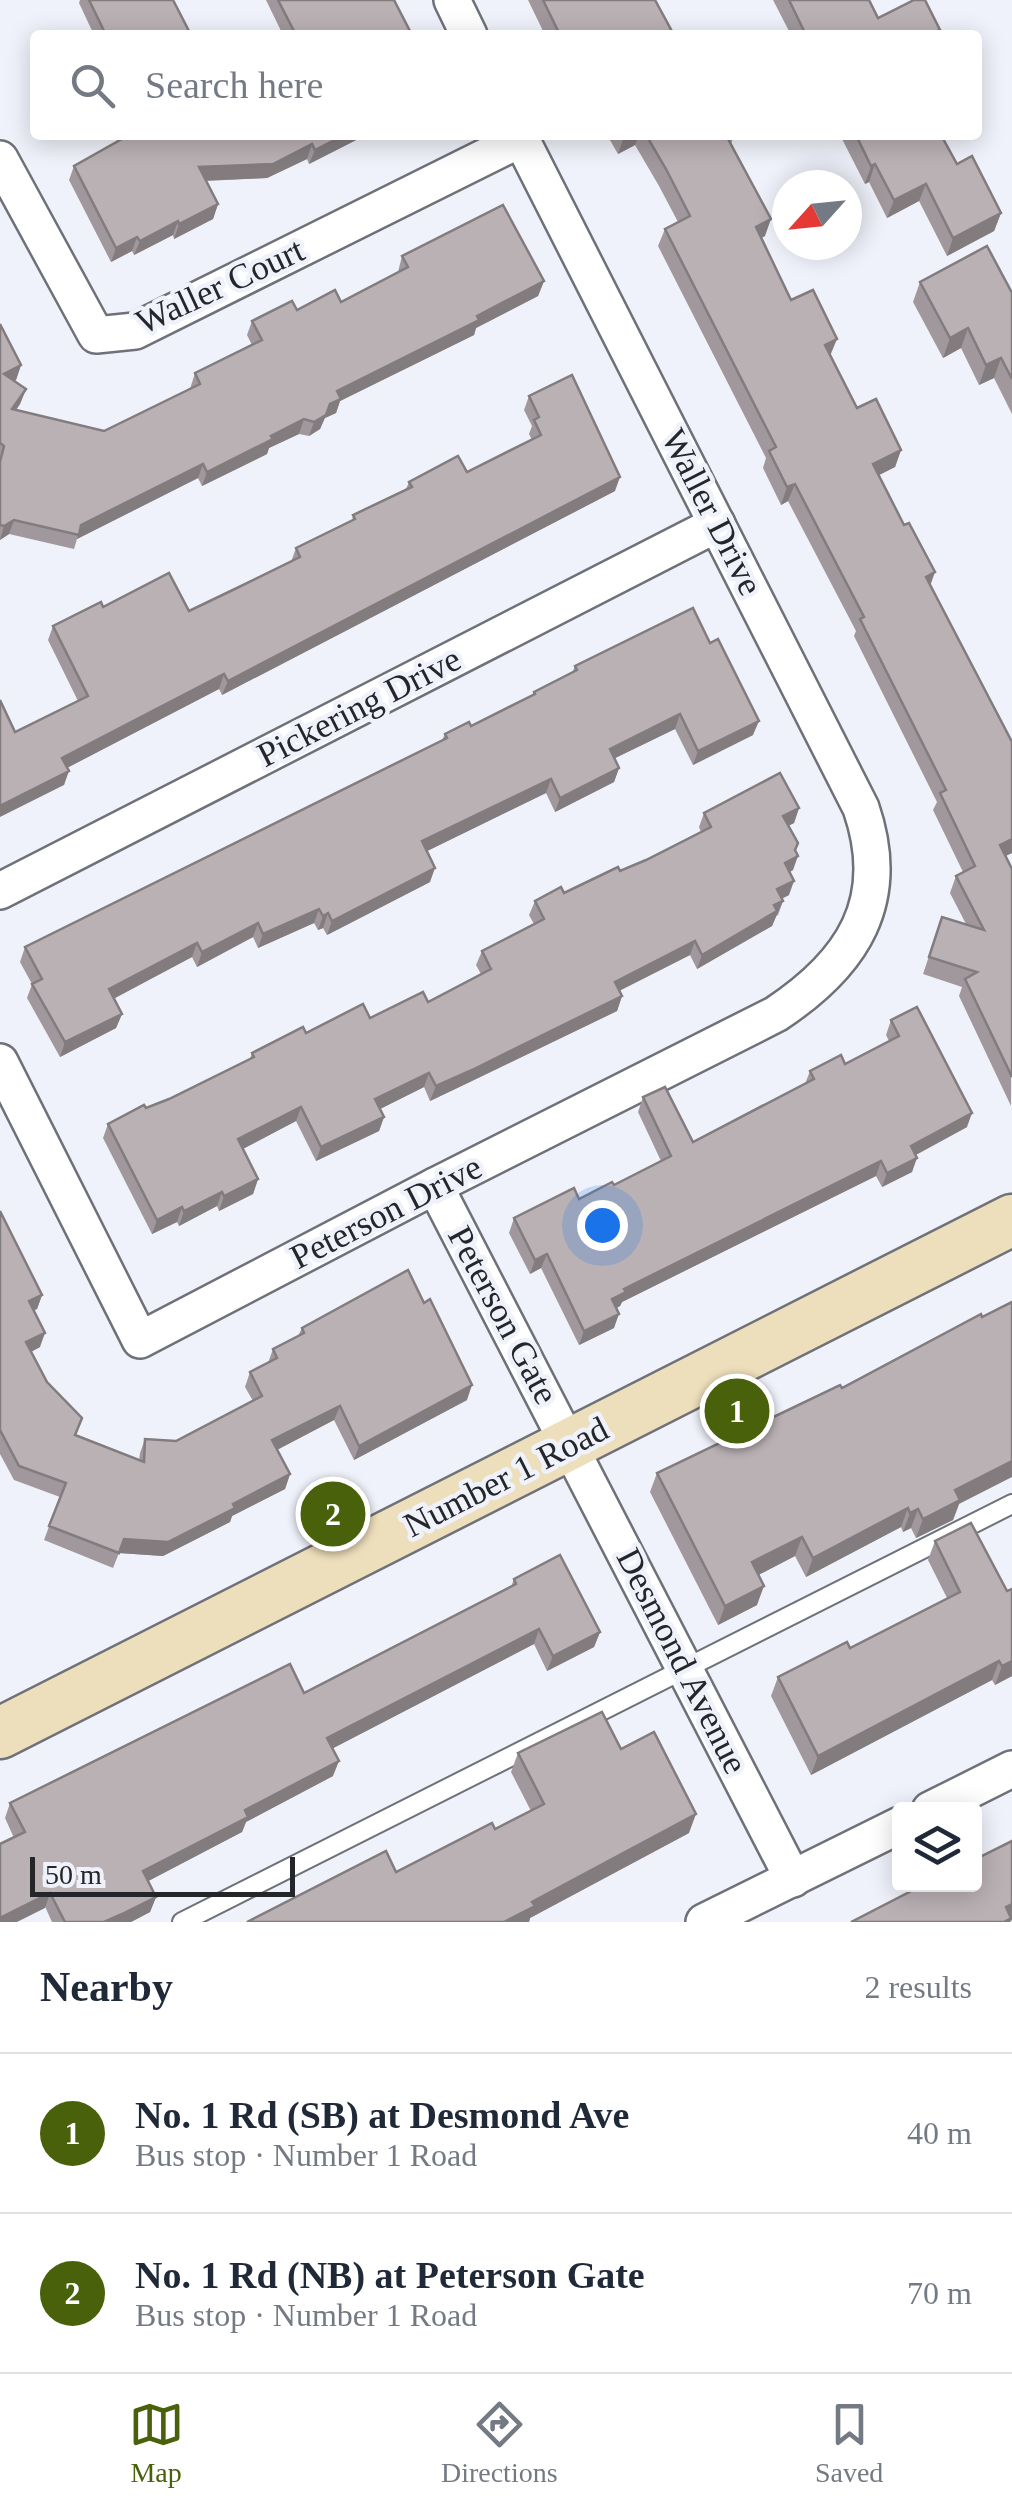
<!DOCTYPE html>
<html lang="en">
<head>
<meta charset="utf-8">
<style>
	:root { --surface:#fff; --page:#f6f6f7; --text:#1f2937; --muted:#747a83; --line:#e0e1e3; --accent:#4a610c }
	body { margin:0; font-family:"Times New Roman",serif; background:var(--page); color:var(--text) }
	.controls { position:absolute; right:30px; bottom:30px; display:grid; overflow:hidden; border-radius:10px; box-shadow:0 5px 25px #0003 }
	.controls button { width:90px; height:90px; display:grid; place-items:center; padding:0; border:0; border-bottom:2px solid var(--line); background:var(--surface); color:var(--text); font:50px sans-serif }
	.compass { position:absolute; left:772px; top:170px; width:90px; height:90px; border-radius:50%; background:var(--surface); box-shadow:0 5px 25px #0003; rotate:243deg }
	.scale { position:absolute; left:30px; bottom:25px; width:265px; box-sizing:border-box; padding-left:10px; border:5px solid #25262a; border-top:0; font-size:28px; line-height:35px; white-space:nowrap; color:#25262a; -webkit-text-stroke:8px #f0f2fb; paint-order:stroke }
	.you { position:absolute; left:602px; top:1225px; width:35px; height:35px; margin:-25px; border:8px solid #fff; border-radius:50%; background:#1a73e8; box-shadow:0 0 0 15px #1a73e833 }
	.badge { display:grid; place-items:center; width:65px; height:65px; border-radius:50%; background:var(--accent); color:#fff; font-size:32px; font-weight:700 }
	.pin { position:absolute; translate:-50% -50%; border:5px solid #fff; box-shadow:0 2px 10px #0006 }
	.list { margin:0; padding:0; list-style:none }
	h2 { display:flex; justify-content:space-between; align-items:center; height:130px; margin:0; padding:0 40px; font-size:42px }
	h2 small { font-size:32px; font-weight:400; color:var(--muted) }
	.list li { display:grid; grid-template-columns:65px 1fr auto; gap:30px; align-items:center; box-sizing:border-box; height:160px; padding:0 40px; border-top:2px solid var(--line) }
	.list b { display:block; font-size:38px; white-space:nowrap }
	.list p { margin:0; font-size:32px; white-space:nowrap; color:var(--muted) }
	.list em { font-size:32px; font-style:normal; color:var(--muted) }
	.icon { flex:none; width:55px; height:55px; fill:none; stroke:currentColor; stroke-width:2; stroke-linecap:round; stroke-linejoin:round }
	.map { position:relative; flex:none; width:1012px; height:1922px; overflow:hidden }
	.search { position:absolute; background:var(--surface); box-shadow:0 5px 25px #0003; left:30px; right:30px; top:30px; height:110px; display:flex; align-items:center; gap:25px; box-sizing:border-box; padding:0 35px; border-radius:10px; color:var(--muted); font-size:38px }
	.sheet { height:450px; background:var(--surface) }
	nav { display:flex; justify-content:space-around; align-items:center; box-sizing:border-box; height:140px; border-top:2px solid var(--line); background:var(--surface); font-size:28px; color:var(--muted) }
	nav a { display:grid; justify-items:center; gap:5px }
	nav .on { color:var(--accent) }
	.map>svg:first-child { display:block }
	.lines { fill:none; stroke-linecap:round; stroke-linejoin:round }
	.lane-casing { stroke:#6f7179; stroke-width:22 }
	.street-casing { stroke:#6f7179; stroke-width:40 }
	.secondary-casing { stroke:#6f7179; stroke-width:55 }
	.lane { stroke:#fff; stroke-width:18 }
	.street { stroke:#fff; stroke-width:35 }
	.secondary { stroke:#eedfbc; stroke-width:50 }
	.wall { fill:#a0989c }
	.shaded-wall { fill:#827c7f }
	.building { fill:#bab1b5; stroke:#827c7f; stroke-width:2.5 }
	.labels { text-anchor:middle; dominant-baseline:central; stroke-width:9; stroke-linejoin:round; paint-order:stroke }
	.street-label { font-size:35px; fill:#25262a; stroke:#f0f2fb }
</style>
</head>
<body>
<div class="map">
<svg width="1012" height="1922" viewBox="0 0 1012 1922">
	<rect width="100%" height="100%" fill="#f0f2fb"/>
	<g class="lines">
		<defs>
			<path id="lane" d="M182,1922l830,-418"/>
			<g id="street">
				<path d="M452,0l17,35"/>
				<path d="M0,159l96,176 39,-4 386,-192"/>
				<path d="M0,891l717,-367"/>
				<path d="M0,1062l140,278 295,-154 341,-172c77,-51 117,-113 85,-206l-342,-673"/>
				<path d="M435,1186l358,693"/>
				<path d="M930,1810l82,-41"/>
				<path d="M704,1922l196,-97"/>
			</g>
			<path id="secondary" d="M0,1733l1012,-513"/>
		</defs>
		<use href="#lane" class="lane-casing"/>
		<use href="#street" class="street-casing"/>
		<use href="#secondary" class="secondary-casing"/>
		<use href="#lane" class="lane"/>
		<use href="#street" class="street"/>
		<use href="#secondary" class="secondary"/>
	</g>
	<g class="wall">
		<path d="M80,0h93l18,35h-97l-15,-32z"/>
		<path d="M266,0h128l18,35h-129z"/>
		<path d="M528,0h127l19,35h-129z"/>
		<path d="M773,0h96l9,18 60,17h-147z"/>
		<path d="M129,135h237l-57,29 -2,-5 -40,19 -61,3 12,23 -5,15 -39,20 -1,-4 -39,20 -2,-4 -21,11 -42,-82 5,-14z"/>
		<path d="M607,135h127l-3,9 34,92 -4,2 30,62 39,56 27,52 44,42 -6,17 -16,8 51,111 82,156v111l-7,3 7,13 -1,237 -52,-110 3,-9 -39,-13 19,-57 24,7 -16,-31 6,-17 7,-4 -30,-62 4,-8 -83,-166 2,-5 -68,-130 -7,4 -18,-37 3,-10 -108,-212 7,-17 13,-7 -19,-36 -24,-41 -17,9z"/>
		<path d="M840,135h101l16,29 44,49 -7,18 -47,25 -28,-55 -32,17 -18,-36 -4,2z"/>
		<path d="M402,256l142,25 -6,15 -62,32 -2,7 -134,66 -4,12 -11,5 -5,11 -11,7 -10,-2 -30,14 -2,6 -65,32 -4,-8 -121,61 -3,10 -65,-15 -9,6v-216l21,41 -5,15 -2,1 12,8 -6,15 -4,6 88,21 86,-42 5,-16 57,-28 -5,-10 5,-14 89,-19 57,-30z"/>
		<path d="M920,282l92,11v121l-18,-36 -15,7 -18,-37 -18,10 -30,-56z"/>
		<path d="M529,396l86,95 -393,204 -3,-6 -152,79 -3,17 -49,-53 63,-31 -30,-61 5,-14 50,-19 86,4 102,-49 5,-14 56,-27 1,-6 53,-26 3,-7 58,-10 65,-32 -3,-6 3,-8 -8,-16z"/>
		<path d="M575,666l178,69 -60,30 -18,-36 -60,29 4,10 -5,14 -59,30 -9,-19 -119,58 3,31 -103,53 -4,-7 -5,2 -4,-7 -56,25 -5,-11 -56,30 -5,-10 -78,41 8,16 -6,14 -56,29 -33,-59 5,-14 -12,-22 5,-15 417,-207 3,-6 26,-8 61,-31 2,-3 38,-19z"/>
		<path d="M799,808l-5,15 -6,3 7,24 -2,20 -3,2 -1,23 -7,3 1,3 -5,14 -2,1 -4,10 -75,43 -7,-14 -71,36 3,5 -5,15 -151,73 -36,17 -6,-14 -44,22 4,8 -5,14 -63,30 -20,-40 -53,28 15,30 -5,15 -34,17 -2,-5 -38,20 -2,-4 -25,12 -49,-96 5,-14 61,-25 81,-40 2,-6 54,-20 122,-31 53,-28 -5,-9 6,-14 52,-27 -5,-9 6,-14 29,-8 82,-33 55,-28 -2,-5 5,-14z"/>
		<path d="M891,1020l76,107 -51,28 -4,17 -30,15 -6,-11 -254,126 -2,4 -4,2 -2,20 -35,17 -38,-77 -11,6 -21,-41 5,-15 65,-19 35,-14 47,-24 -23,-49 5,-15 50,45 112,-58 5,-13 35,-7 44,-23 -3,-6z"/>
		<path d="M0,1211l42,84 -5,14 -3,1 6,37 -9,5 44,83 64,25 1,-7 5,-14 31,2 77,-40 -8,-14 5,-15 18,-9 5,-14 25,-13 4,-8 165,72 -113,60 -20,-40 -57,30 13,24 -5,15 -53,27 -2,6 -67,34 -44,-3 -6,15 -69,-28 16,-43 -46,-17 -14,-26z"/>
		<path d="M842,1388l117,116 -6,16 -37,18 -5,-10 -8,4 -2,-5 -95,50 -11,-21 -37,19 -1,30 -39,20 -68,-133 7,-19z"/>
		<path d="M935,1541l72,50 5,85 -17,9 -3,-5 -181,95 -40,-79 7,-19 72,-29 97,-50 -19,-38z"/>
		<path d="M514,1579l86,53 -6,15 -47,24 -13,-27 -201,104v28l-87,46 -4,10 -94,49 8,16 -6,15 -19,10h-79l-47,-104 5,-15 294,-110 207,-106z"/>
		<path d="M621,1749l68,84 -159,85 -1,4h-282l149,-50 99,-43 36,-18 -20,-39 7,-19z"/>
	</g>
	<g class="shaded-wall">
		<path d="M344,135h22l-57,29 6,-14z"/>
		<path d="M628,135h11l-4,10 -17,9 6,-17z"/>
		<path d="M312,144l-5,15 -40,19 -73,3 5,-14z"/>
		<path d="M875,164l-6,18 -4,2 6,-18z"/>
		<path d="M926,184l-7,17 -32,17 7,-18z"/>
		<path d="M218,204l-5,15 -39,20 5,-15z"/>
		<path d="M1001,213l-7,18 -47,25 6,-18z"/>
		<path d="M771,219l-6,17 -16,8 7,-17z"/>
		<path d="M178,221l-5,14 -39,20 6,-14z"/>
		<path d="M137,237l-5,14 -21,11 5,-14z"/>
		<path d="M544,281l-6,15 -62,32 -2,7 -134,66 -4,12 -11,5 12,-27z"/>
		<path d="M968,328l-7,20 -18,10 7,-20z"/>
		<path d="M837,339l-7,17 -5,-11z"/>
		<path d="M1001,358l-7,20 -15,7 7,-20z"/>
		<path d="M21,365l-5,15 -16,8 4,-14z"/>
		<path d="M26,389l-6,15 -13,19 5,-14z"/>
		<path d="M326,415l-6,14 -11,7 5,-14z"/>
		<path d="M304,419l-5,15 -30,14 -2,6 -65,32 5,-14 64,-36z"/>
		<path d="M901,450l-6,17 -28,14 6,-17z"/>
		<path d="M203,464l-5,14 -121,61 4,-14z"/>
		<path d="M620,477l-5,14 -393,204 6,-14z"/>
		<path d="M795,484l-7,17 -7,4 6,-18z"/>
		<path d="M14,520l-5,14 -9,6 4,-14z"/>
		<path d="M935,572l-6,17 -3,-12z"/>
		<path d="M224,674l-5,15 -162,84 5,-15z"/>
		<path d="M680,714l-5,15 -70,34 5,-14z"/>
		<path d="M759,721l-6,14 -60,30 5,-14z"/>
		<path d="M619,768l-5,14 -59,30 5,-14z"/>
		<path d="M69,771l-5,14 -64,32v-11z"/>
		<path d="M551,779l-5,14 -129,63 5,-15z"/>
		<path d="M799,808l-5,15 -16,8 5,-15z"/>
		<path d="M1012,839v14l-19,9 7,-17z"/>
		<path d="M798,856l-5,14 -13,7 5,-14z"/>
		<path d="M435,868l-5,14 -103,53 5,-14z"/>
		<path d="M794,881l-5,14 -17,9 5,-15z"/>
		<path d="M783,901l-11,25 -75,43 5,-14z"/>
		<path d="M319,909l-5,14 -56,25 5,-14z"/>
		<path d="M328,913l-5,15 -5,2 5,-14z"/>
		<path d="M258,923l-5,14 -56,30 5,-15z"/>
		<path d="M695,941l-5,14 -81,41 6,-14z"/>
		<path d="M197,943l-5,14 -88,47 5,-15z"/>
		<path d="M622,996l-5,15 -187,90 6,-15z"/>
		<path d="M122,1014l-6,14 -56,29 5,-15z"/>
		<path d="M429,1073l-5,14 -54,27 5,-15z"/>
		<path d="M301,1107l-5,14 -63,33 5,-15z"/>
		<path d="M972,1113l-5,14 -61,33 5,-14z"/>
		<path d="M384,1117l-5,14 -63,30 5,-14z"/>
		<path d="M917,1158l-5,14 -30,15 5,-14z"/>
		<path d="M881,1161l-5,15 -254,126 -2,4 -14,8 6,-15 12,-10z"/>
		<path d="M258,1179l-5,15 -34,17 5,-15z"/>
		<path d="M222,1192l-5,14 -38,20 5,-15z"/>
		<path d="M182,1207l-5,15 -25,12 5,-14z"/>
		<path d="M547,1254l-6,14 -11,6 5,-14z"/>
		<path d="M42,1295l-5,14 -13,6 5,-14z"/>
		<path d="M619,1314l-5,14 -35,17 5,-14z"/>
		<path d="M45,1333l-5,14 -19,10 5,-15z"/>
		<path d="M472,1385l-5,15 -113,60 5,-14z"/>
		<path d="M340,1406l-6,14 -67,35 5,-15z"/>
		<path d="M1012,1461v16l-53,27 -6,16 -37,18 7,-19 32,-29z"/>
		<path d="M290,1474l-5,15 -53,27 -2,6 -67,34 -44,-3 5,-14 109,-35z"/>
		<path d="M908,1508l-7,19 -95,50 7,-19z"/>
		<path d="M918,1509l-7,19 -8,4 7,-19z"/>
		<path d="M802,1537l-7,19 -50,26 7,-20z"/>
		<path d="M764,1586l-7,19 -39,20 7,-19z"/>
		<path d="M539,1629l-5,15 -212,110 5,-16z"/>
		<path d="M600,1632l-6,15 -47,24 6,-15z"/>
		<path d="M999,1661l-7,19 -181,95 7,-19z"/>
		<path d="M1012,1661v15l-17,9 7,-19z"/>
		<path d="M339,1761l-6,15 -87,46 -4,10 -105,55 6,-16 102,-61z"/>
		<path d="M696,1814l-7,19 -159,85 -1,4h-25l28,-20z"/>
		<path d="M50,1893l-5,15 -28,14h-17v-4z"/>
		<path d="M156,1897l-6,15 -19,10h-27z"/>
		<path d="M1012,1904v16l-2,2h-10l6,-15z"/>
	</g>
	<g class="building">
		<path d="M89,0h84l18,35h-85z"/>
		<path d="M278,0h116l18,35h-116z"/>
		<path d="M543,0h112l19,35h-114z"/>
		<path d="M789,0h80l9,18 36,-18h11l15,30 -11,5h-123z"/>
		<path d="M129,135h215l-29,15 -3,-6 -39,20 -74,3 19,37 -39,20 -1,-3 -38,20 -3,-4 -21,11 -42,-82z"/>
		<path d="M646,135h85l-4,2 44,82 -15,8 35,73 22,-10 24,49 -12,6 32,63 19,-9 25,51 -28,14 31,61 5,-2 26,49 -9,5 86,165v97l-12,6 12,24v208l-47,-98 12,-7 -48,-15 13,-40 42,13 -28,-54 19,-10 -35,-73 6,-3 -86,-171 4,-2 -69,-133 -8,3 -18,-36 7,-4 -111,-218 25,-13 -24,-47z"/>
		<path d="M856,135h85l16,29 15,-8 29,57 -48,25 -27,-54 -32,16 -19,-36 -4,2z"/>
		<path d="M503,205l41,76 -67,35 2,4 -142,71 4,8 -11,5 -4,11 -12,7 -10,-3 -33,17 2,3 -66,33 -4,-8 -122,61 -2,10 -65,-15 -10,6 -4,-1v-63l4,-16 -4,-3v-119l21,41 -17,9 22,15 -14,20 92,22 96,-47 -5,-11 67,-33 -10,-19 40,-20 5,9 38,-20 6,12 67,-35 -6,-11z"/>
		<path d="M987,246l25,47v86l-11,-21 -15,7 -18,-37 -18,10 -30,-56z"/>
		<path d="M572,375l48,102 -392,204 -4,-7 -162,84 7,13 -69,35v-106l15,32 73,-36 -35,-70 48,-24 2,5 66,-34 20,38 50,-24 61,-30 -4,-9 59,-29 -2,-4 59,-28 -3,-5 49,-26 9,16 74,-37 -7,-15 5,-3 -10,-21z"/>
		<path d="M693,608l17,35 8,-4 41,82 -61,30 -18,-37 -70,35 9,19 -59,30 -9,-19 -129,62 13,27 -103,53 -4,-8 -5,3 -4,-7 -56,25 -5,-11 -56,29 -5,-9 -88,46 13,25 -57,28 -33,-58 10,-5 -17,-32 422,-209 -2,-4 24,-12 2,4 64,-32 -1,-2 43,-22 -2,-4z"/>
		<path d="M780,773l19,35 -16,8 15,27 -3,7 3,6 -13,7 9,18 -17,8 6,12 -9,4 3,6 -75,44 -7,-14 -80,41 7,14 -150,74 -36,16 -7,-13 -54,26 9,18 -63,30 -20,-40 -63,32 20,40 -34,17 -2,-4 -38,19 -2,-4 -25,13 -49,-96 36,-19 2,3 23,-9 85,-42 -2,-4 51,-26 3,6 57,-29 7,14 53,-26 5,10 63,-33 -9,-18 62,-32 -9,-18 26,-14 3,6 54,-26 2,4 26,-11 65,-33 -7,-14z"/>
		<path d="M917,1007l55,106 -61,33 6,12 -30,15 -6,-12 -257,128 2,3 -14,7 7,15 -35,17 -37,-77 -12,6 -21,-42 60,-30 5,11 33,-17 2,3 57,-29 -28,-59 22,-10 28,55 121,-63 -4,-8 31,-16 4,9 54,-28 -8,-16z"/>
		<path d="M0,1211l42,84 -13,6 16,32 -19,9 21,40 35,36 -7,17 69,27 1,-23 31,2 86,-45 -12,-24 27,-14 -4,-9 31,-16 -2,-5 106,-58 16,33 6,-4 42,86 -113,61 -19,-40 -68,34 18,34 -57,30 2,4 -67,34 -44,-3 -5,14 -70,-27 17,-43 -47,-17 -19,-36z"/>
		<path d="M1012,1302v159l-57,29 5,10 -37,19 -5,-10 -8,4 -2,-5 -95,50 -11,-21 -50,25 12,24 -39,20 -68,-133 183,-88 2,3 139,-74 1,3z"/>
		<path d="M971,1523l36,68 5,-2v72l-10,5 -3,-5 -181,95 -40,-79 69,-35 3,6 110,-56 -25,-51z"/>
		<path d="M560,1555l40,77 -47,24 -14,-27 -212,109 12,23 -94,49 3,7 -105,54 13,26 -34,17 -18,8h-39l-15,-29 -50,25v-74l25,-12 -15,-29 280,-139 14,29 212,-109 -2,-5z"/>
		<path d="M602,1712l19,37 33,-17 42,82 -164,88 3,4 -31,16h-257l139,-71 10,21 96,-49 3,6 49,-25 -26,-51z"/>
		<path d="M1012,1841v63l-6,3 5,11 -7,4h-153l74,-38h49v-24z"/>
	</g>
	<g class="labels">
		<g class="street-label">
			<text transform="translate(220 286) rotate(-25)">Waller Court</text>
			<text transform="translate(712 512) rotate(63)">Waller Drive</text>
			<text transform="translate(359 707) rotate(-27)">Pickering Drive</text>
			<text transform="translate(386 1212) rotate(-27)">Peterson Drive</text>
			<text transform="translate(503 1315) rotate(62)">Peterson Gate</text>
			<text transform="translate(506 1477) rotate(-27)">Number 1 Road</text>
			<text transform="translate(682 1661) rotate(63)">Desmond Avenue</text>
		</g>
	</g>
</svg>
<div class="controls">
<button><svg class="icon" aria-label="layers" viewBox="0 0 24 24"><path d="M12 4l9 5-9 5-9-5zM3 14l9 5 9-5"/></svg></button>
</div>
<svg class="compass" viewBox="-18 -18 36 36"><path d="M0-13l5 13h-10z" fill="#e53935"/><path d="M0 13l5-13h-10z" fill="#747a83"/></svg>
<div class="scale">50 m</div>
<div class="you"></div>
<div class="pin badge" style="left:737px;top:1411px">1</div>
<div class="pin badge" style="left:333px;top:1514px">2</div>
<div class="search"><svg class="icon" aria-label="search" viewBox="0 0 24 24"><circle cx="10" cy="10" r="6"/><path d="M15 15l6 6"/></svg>Search here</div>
</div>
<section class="sheet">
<h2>Nearby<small>2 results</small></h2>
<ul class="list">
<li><span class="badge">1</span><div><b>No. 1 Rd (SB) at Desmond Ave</b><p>Bus stop · Number 1 Road</p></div><em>40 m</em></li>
<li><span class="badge">2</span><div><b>No. 1 Rd (NB) at Peterson Gate</b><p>Bus stop · Number 1 Road</p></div><em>70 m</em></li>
</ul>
</section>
<nav>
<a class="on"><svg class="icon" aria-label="map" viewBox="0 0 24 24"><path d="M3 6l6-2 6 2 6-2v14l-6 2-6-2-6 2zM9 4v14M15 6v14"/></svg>Map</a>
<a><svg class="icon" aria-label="directions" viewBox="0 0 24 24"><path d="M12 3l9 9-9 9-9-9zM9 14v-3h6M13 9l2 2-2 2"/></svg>Directions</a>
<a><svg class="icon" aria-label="saved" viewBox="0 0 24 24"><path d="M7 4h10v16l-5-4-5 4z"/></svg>Saved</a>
</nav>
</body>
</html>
